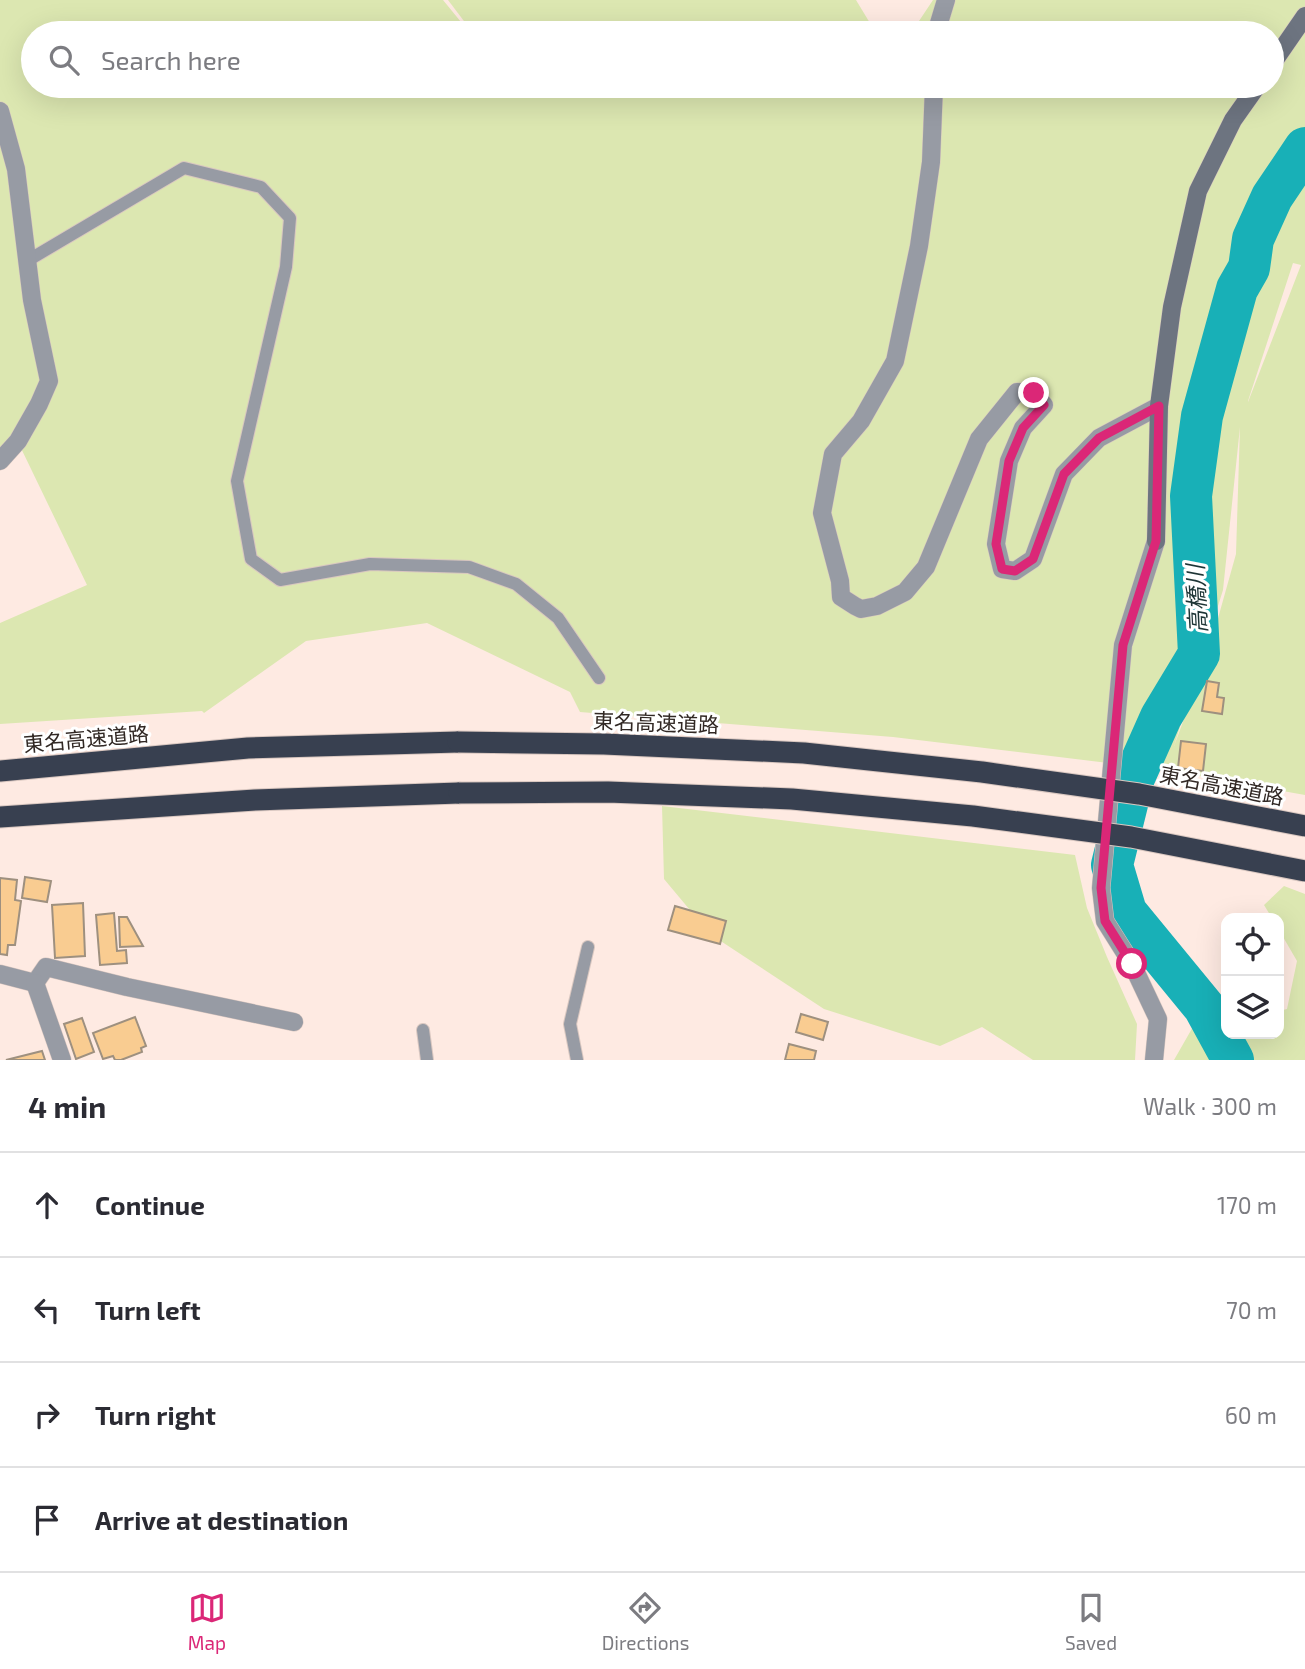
<!DOCTYPE html>
<html lang="en">
<head>
<meta charset="utf-8">
<style>
	:root { --surface:#fff; --page:#f7f7f7; --text:#2b2b33; --muted:#7c7c81; --line:#e1e1e2; --accent:#db2777 }
	body { margin:0; font-family:"Exo 2","Noto Sans JP",sans-serif; background:var(--page); color:var(--text) }
	.controls { position:absolute; right:21px; bottom:21px; display:grid; overflow:hidden; border-radius:14px; box-shadow:0 7px 28px #0002 }
	.controls button { width:63px; height:63px; display:grid; place-items:center; padding:0; border:0; border-bottom:2px solid var(--line); background:var(--surface); color:var(--text); font:35px sans-serif }
	.stop { position:absolute; width:21px; height:21px; margin:-16px; border:5px solid #db2777; border-radius:50%; background:#fff }
	.stop.end { background:#db2777; border-color:#fff; box-shadow:0 2px 7px #0008 }
	.list { margin:0; padding:0; list-style:none }
	h2 { display:flex; justify-content:space-between; align-items:center; height:91px; margin:0; padding:0 28px; font-size:30px }
	h2 small { font-size:23px; font-weight:400; color:var(--muted) }
	.list li { display:grid; grid-template-columns:46px 1fr auto; gap:21px; align-items:center; box-sizing:border-box; height:105px; padding:0 28px; border-top:2px solid var(--line) }
	.list b { display:block; font-size:26px; white-space:nowrap }
	.list em { font-size:23px; font-style:normal; color:var(--muted) }
	.icon { flex:none; width:38px; height:38px; fill:none; stroke:currentColor; stroke-width:2; stroke-linecap:round; stroke-linejoin:round }
	.map { position:relative; flex:none; width:1305px; height:1060px; overflow:hidden }
	.search { position:absolute; background:var(--surface); box-shadow:0 7px 28px #0002; left:21px; right:21px; top:21px; height:77px; display:flex; align-items:center; gap:18px; box-sizing:border-box; padding:0 24px; border-radius:38px; color:var(--muted); font-size:26px }
	.sheet { height:511px; background:var(--surface) }
	nav { display:flex; justify-content:space-around; align-items:center; box-sizing:border-box; height:98px; border-top:2px solid var(--line); background:var(--surface); font-size:19px; color:var(--muted) }
	nav a { display:grid; justify-items:center; gap:4px }
	nav .on { color:var(--accent) }
	.map>svg:first-child { display:block }
	.green { fill:#dce7b1; fill-rule:evenodd }
	.lines { fill:none; stroke-linecap:round; stroke-linejoin:round }
	.river { stroke:#18b0b7; stroke-width:42 }
	.building { fill:#f9cc91; stroke:#9e907f; stroke-width:2 }
	.lane-casing { stroke:#d9c7c0; stroke-width:14 }
	.street-casing { stroke:#d9c7c0; stroke-width:19 }
	.secondary-casing { stroke:#d9c7c0; stroke-width:19 }
	.highway-casing { stroke:#d9c7c0; stroke-width:23 }
	.lane { stroke:#979ba4; stroke-width:12 }
	.street { stroke:#979ba4; stroke-width:18 }
	.secondary { stroke:#6d7480; stroke-width:18 }
	.highway { stroke:#384050; stroke-width:21 }
	.highway-bridge-casing { stroke:#d9c7c0; stroke-width:23; stroke-linecap:butt }
	.highway-bridge { stroke:#384050; stroke-width:21 }
	.route { stroke:#db2777; stroke-width:9 }
	.labels { text-anchor:middle; dominant-baseline:central; stroke-width:6; stroke-linejoin:round; paint-order:stroke }
	.street-label { font-size:21px; fill:#312824; stroke:#fff }
	.water-label { font-size:23px; font-style:italic; fill:#1e3536; stroke:#fff }
</style>
</head>
<body>
<div class="map">
<svg width="1305" height="1060" viewBox="0 0 1305 1060">
	<rect width="100%" height="100%" fill="#feeae2"/>
	<g class="green">
		<path d="M0,0h443l27,33h-437v53h1239v-53h-361l22,-33h372v795l-139,-25 -273,-33 -313,-25 -10,-20 -143,-69 -121,18 -102,72 -2,-2 -202,13v-101l87,-38 -69,-143 -18,21zM1293,263l8,2 -53,137v-1zM1240,427l-4,127 -28,100 -34,92 49,-156z"/>
		<path d="M448,0h408l20,33h-403z"/>
		<path d="M662,806l413,49 12,53 20,49 30,67 -2,36h-102l-51,-33 -42,19 -116,-37 -114,-75 -46,-55z"/>
		<path d="M1284,886l21,8v166h-131l20,-35 32,-6v15h53v-23l8,-2 10,-48 -18,-31v-12h-7l-8,-13z"/>
	</g>
	<g class="lines">
		<path class="river" d="M1233,1060l-29,-53 -78,-95 -14,-47 21,-85 28,-63 38,-63 -8,-158 11,-80 35,-127 12,-21 4,-29 19,-42 33,-49"/>
	</g>
	<g class="building">
		<path d="M1207,681l12,2 -2,14 7,1 -2,16 -20,-3z"/>
		<path d="M1181,741l25,3 -3,27 -25,-3z"/>
		<path d="M25,877l26,4 -4,21 -25,-4z"/>
		<path d="M0,878l17,2 -2,20 6,1 -6,44h-7l-1,10 -7,-1z"/>
		<path d="M83,903l2,53 -30,2 -3,-53z"/>
		<path d="M675,906l51,15 -6,23 -52,-14z"/>
		<path d="M114,913l3,38 9,-1 1,13 -27,2 -4,-50z"/>
		<path d="M119,917h8l16,29 -23,1z"/>
		<path d="M801,1014l27,8 -5,18 -27,-8z"/>
		<path d="M135,1017l11,29 -5,2 1,4 -21,8h-6l-2,-4 -10,3 -10,-26z"/>
		<path d="M82,1018l12,34 -18,7 -12,-35z"/>
		<path d="M789,1044l27,7 -2,9h-29z"/>
		<path d="M42,1051l3,9h-39z"/>
	</g>
	<g class="lines">
		<defs>
			<g id="lane">
				<path d="M27,261l157,-93 77,19 29,31 -4,49 -49,214 14,78 29,21 90,-16 99,3 47,17 42,34 41,60"/>
				<path d="M423,1030l4,30"/>
				<path d="M577,1060l-7,-36 18,-77"/>
			</g>
			<g id="street">
				<path d="M936,33l10,-33"/>
				<path d="M934,86l-3,76 -12,84 -24,115 -34,60 -28,33 -11,59 18,68 1,16 14,9 6,3 16,-3 28,-14 21,-25 53,-128 38,-47 17,1 10,12 -21,23 -14,33 -13,83 6,25 13,2 18,-12 31,-85 35,-36 60,-32"/>
				<path d="M0,111l16,58 16,131 17,81 -10,23 -21,37 -18,20"/>
				<path d="M0,974l35,9 11,-16 81,20 167,35"/>
				<path d="M35,983l27,77"/>
				<path d="M1154,1060l4,-41 -26,-55 -27,-43 -4,-33 22,-243 33,-104"/>
			</g>
			<g id="secondary">
				<path d="M1272,64l33,-48"/>
				<path d="M1156,541l3,-135 13,-99 26,-116 35,-71 24,-34"/>
			</g>
			<g id="highway">
				<path d="M0,771l248,-23 210,-6"/>
				<path d="M0,817l255,-17 204,-7"/>
			</g>
		</defs>
		<use href="#lane" class="lane-casing"/>
		<use href="#street" class="street-casing"/>
		<use href="#secondary" class="secondary-casing"/>
		<use href="#highway" class="highway-casing"/>
		<use href="#lane" class="lane"/>
		<use href="#street" class="street"/>
		<use href="#secondary" class="secondary"/>
		<use href="#highway" class="highway"/>
		<defs>
			<g id="highway-bridge">
				<path d="M458,742l146,2 200,9 178,19 157,22 166,32"/>
				<path d="M459,793l149,-1 184,7 181,17 158,21 174,34"/>
			</g>
		</defs>
		<use href="#highway-bridge" class="highway-bridge-casing"/>
		<use href="#highway-bridge" class="highway-bridge"/>
	</g>
	<g class="lines">
		<path class="route" d="M1034,393l10,12 -21,23 -14,33 -13,83 6,25 13,2 18,-12 31,-85 35,-36 60,-32 -3,135 -33,104 -22,243 4,33 27,43"/>
	</g>
	<g class="labels">
		<g class="street-label">
			<text transform="translate(656 722) rotate(2)">東名高速道路</text>
			<text transform="translate(86 738) rotate(-5)">東名高速道路</text>
			<text transform="translate(1222 785) rotate(11)">東名高速道路</text>
		</g>
		<g class="water-label">
			<text transform="translate(1196 599) rotate(-93)">高橋川</text>
		</g>
	</g>
</svg>
<div class="controls">
<button><svg class="icon" aria-label="locate" viewBox="0 0 24 24"><circle cx="12" cy="12" r="6"/><path d="M12 2v4M12 18v4M2 12h4M18 12h4"/></svg></button>
<button><svg class="icon" aria-label="layers" viewBox="0 0 24 24"><path d="M12 4l9 5-9 5-9-5zM3 14l9 5 9-5"/></svg></button>
</div>
<div class="stop" style="left:1132px;top:964px"></div>
<div class="stop end" style="left:1034px;top:393px"></div>
<div class="search"><svg class="icon" aria-label="search" viewBox="0 0 24 24"><circle cx="10" cy="10" r="6"/><path d="M15 15l6 6"/></svg>Search here</div>
</div>
<section class="sheet">
<h2>4 min<small>Walk · 300 m</small></h2>
<ul class="list">
<li><svg class="icon" aria-label="ahead" viewBox="0 0 24 24"><path d="M12 20V5M6 11l6-6 6 6"/></svg><div><b>Continue</b></div><em>170 m</em></li>
<li><svg class="icon" aria-label="left" viewBox="0 0 24 24"><path d="M17 20v-9H6M10 6l-5 5 5 5"/></svg><div><b>Turn left</b></div><em>70 m</em></li>
<li><svg class="icon" aria-label="right" viewBox="0 0 24 24"><path d="M7 20v-9h11M14 6l5 5-5 5"/></svg><div><b>Turn right</b></div><em>60 m</em></li>
<li><svg class="icon" aria-label="arrive" viewBox="0 0 24 24"><path d="M6 21V4h12l-3 4 3 4H6"/></svg><div><b>Arrive at destination</b></div></li>
</ul>
</section>
<nav>
<a class="on"><svg class="icon" aria-label="map" viewBox="0 0 24 24"><path d="M3 6l6-2 6 2 6-2v14l-6 2-6-2-6 2zM9 4v14M15 6v14"/></svg>Map</a>
<a><svg class="icon" aria-label="directions" viewBox="0 0 24 24"><path d="M12 3l9 9-9 9-9-9zM9 14v-3h6M13 9l2 2-2 2"/></svg>Directions</a>
<a><svg class="icon" aria-label="saved" viewBox="0 0 24 24"><path d="M7 4h10v16l-5-4-5 4z"/></svg>Saved</a>
</nav>
</body>
</html>
